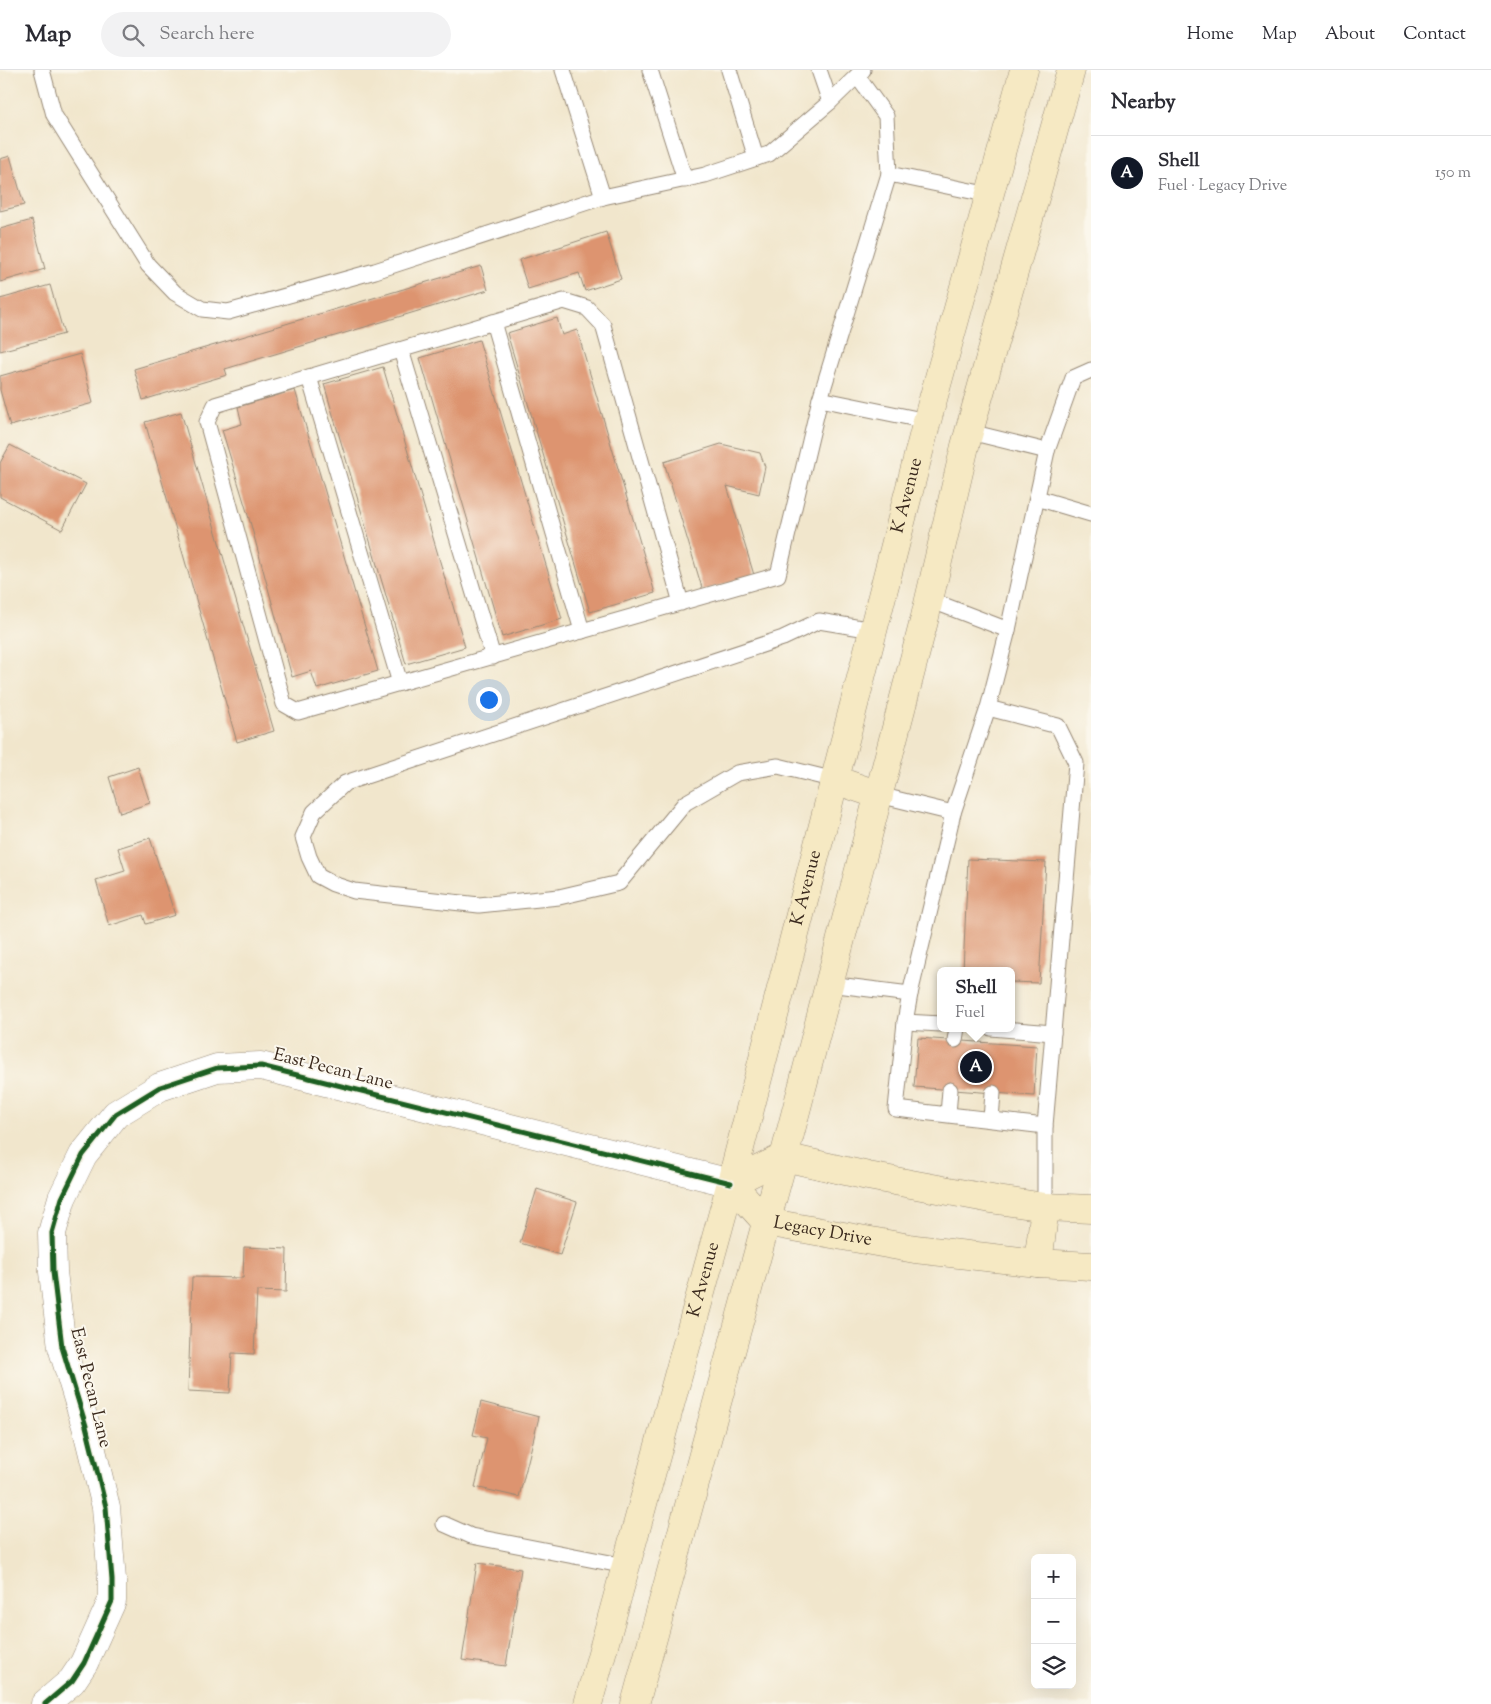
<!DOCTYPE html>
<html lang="en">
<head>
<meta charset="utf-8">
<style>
	:root { --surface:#fff; --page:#f2f2f3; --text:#2b2b33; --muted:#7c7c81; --line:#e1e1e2; --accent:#111827 }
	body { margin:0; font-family:"Sorts Mill Goudy",serif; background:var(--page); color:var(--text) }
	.controls { position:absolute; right:15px; bottom:15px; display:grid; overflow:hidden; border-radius:8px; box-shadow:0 5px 20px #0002 }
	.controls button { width:45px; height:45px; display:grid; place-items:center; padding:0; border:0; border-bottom:1px solid var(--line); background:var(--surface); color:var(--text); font:25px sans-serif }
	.you { position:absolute; left:488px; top:629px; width:18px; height:18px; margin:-12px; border:4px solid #fff; border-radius:50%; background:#1a73e8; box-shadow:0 0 0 8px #1a73e833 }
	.badge { display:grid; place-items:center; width:32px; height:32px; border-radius:50%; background:var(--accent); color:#fff; font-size:16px; font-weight:700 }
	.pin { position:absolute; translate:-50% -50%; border:2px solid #fff; box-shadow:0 1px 5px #0006 }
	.popup { position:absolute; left:937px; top:897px; width:78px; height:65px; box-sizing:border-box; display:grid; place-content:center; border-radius:8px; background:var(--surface); filter:drop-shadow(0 1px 4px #0005); font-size:16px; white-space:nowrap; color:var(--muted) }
	.popup b { font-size:19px; color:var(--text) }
	.popup::after { content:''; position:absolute; left:50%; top:100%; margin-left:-10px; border:10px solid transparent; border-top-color:var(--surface) }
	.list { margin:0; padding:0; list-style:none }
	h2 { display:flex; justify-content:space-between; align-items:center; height:65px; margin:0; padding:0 20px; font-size:21px }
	h2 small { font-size:16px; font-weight:400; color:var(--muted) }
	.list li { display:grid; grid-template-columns:32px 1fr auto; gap:15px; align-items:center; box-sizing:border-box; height:75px; padding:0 20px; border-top:1px solid var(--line) }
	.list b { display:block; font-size:19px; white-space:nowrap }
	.list p { margin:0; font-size:16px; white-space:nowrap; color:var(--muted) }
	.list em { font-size:16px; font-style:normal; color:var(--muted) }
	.icon { flex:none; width:28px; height:28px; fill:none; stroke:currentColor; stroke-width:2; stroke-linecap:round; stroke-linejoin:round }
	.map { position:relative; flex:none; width:1091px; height:1634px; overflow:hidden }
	header { display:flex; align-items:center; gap:30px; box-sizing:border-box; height:70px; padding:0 25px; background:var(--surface); border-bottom:1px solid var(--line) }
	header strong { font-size:24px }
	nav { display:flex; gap:28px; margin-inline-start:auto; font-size:18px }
	.search { width:350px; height:45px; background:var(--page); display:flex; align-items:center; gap:12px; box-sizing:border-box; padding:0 18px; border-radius:28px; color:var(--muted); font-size:19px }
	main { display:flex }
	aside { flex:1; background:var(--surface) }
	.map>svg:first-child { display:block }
	.building { fill:#dd946f }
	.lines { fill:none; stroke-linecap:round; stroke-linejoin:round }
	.service-casing { stroke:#968875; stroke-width:17 }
	.minor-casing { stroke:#968875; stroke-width:29 }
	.secondary-casing { stroke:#968875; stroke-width:29 }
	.service { stroke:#fff; stroke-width:15 }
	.minor { stroke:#fff; stroke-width:28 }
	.secondary { stroke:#f6e9c3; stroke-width:28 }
	.cycleway-casing { stroke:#fbf7ec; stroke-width:8 }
	.cycleway { stroke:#1b5e20; stroke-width:5 }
	.labels { text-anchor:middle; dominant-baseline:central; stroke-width:4; stroke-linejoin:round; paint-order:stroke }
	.street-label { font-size:18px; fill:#3b2a1e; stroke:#fbf7ec }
</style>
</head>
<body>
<header>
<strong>Map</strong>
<div class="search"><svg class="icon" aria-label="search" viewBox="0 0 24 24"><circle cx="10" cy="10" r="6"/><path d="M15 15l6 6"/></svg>Search here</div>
<nav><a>Home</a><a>Map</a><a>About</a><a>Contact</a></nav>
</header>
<main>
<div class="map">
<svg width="1091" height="1634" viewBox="0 0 1091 1634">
	<rect width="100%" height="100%" fill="#fbf7ec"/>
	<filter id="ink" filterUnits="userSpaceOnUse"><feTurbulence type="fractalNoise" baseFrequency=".02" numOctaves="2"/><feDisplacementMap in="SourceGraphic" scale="10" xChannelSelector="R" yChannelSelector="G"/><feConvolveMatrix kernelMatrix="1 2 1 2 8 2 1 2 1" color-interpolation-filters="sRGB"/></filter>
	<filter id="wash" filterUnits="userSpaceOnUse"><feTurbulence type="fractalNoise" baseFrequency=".0096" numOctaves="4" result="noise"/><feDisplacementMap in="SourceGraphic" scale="20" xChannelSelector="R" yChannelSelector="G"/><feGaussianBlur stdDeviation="1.12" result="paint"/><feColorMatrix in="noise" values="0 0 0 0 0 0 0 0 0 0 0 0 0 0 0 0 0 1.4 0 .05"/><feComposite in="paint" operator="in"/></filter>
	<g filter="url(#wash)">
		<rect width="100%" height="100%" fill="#f1e6cc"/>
		<g id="blocks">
			<g class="building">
				<path d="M10,86l14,49 -24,6v-52z"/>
				<path d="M32,150l13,49 -45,13v-53z"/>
				<path d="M606,162l15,47 -36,12 -6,-18 -51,16 -9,-29z"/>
				<path d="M481,196l7,24 -263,79 2,6 -84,25 -9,-31z"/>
				<path d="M50,215l14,49 -64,17v-52z"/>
				<path d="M557,248l5,17 15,-5 78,263 -65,19 -83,-279z"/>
				<path d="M479,270l83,279 -60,18 -82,-279z"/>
				<path d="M80,284l13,49 -83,23 -10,-36v-14z"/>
				<path d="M383,297l82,280 -59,17 -82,-280z"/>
				<path d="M295,320l83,281 -61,18 -6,-18 -19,6 -41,-152 -29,-95 20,-6 -4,-17z"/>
				<path d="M181,342l93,319 -37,11 -92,-320z"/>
				<path d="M721,374l39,9 5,14 -6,27 -32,-8 27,89 -51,16 -39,-129z"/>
				<path d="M10,375l76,39 -24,46 -62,-33v-34z"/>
				<path d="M138,697l12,36 -30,10 -11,-36z"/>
				<path d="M150,768l25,77 -29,9 -3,-9 -34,11 -13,-46 29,-9 -7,-23z"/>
				<path d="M968,789l78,3 -7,121 -28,-1v-11h-48z"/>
				<path d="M918,968l119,8 -3,50 -120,-9z"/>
				<path d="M537,1119l40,13 -17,53 -40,-12z"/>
				<path d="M244,1177l43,2 -1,43 -29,-1 -3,63 -22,-1 -2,40 -42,-2 4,-114 51,1z"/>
				<path d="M481,1332l58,15 -20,80 -44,-10 12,-49 -14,-3z"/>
				<path d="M477,1493l44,6 -15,97 -44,-6z"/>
			</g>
		</g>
	</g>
	<g filter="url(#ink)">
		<use href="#blocks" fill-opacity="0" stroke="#968875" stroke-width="1"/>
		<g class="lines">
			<defs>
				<g id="service">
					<path d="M42,0l12,45 94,150 27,28 27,16 26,3 147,-41 228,-74"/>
					<path d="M563,0l40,127 102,-22 64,-21 61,-52 33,-32"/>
					<path d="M650,0l35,110"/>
					<path d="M729,0l27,88"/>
					<path d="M819,0l11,32"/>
					<path d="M857,6l29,40 3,58"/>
					<path d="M493,252l89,309"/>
					<path d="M401,280l92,307"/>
					<path d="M309,307l91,306"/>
					<path d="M820,329l69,-225 101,21"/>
					<path d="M970,362l77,19 -39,179"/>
					<path d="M1047,381l26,-73 18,-8"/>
					<path d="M1037,428l54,16"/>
					<path d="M930,530l78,30 -20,78"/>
					<path d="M681,533l-78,-278 -16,-17 -23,-7 -349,104 -8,17 77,282 14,8c160,-45 320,-91 480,-137l42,-176 107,22"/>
					<path d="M835,710l-57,-14 -41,7 -52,30 -66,80 -60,14 -80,8 -125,-14 -21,-7 -15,-8 -9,-19 -6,-20 11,-25 31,-29 438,-145 36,-17 54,9"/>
					<path d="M879,725l74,18 35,-105 70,18 18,37 -31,363v81"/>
					<path d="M829,914l81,10 43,-181"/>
					<path d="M910,924l-5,28 -9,87 149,17"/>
					<path d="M905,952l36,2"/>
					<path d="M991,958l62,5"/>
					<path d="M955,970l2,-12"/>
					<path d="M948,1044l2,-24"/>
					<path d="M991,1049l2,-26"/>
					<path d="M444,1454l27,12 155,30"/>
				</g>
				<path id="minor" d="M45,1634l27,-23 12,-18 28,-62v-21l-6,-73 -20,-81 -24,-79 -9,-75 -1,-39 10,-35 21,-43 33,-41 44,-27 57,-19 44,-2 470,117"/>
				<g id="secondary">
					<path d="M835,710l44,15"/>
					<path id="s1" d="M731,1113l35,39 149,27 123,14 53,3"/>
					<path d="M731,1113l53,-26 84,19 129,24 48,7 46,2"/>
					<path d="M1038,1193l7,-56"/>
					<path id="s2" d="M588,1634l143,-521 196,-762 97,-351"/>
					<path d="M635,1634l149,-547 140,-536 41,-175 106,-376"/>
				</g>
			</defs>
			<use href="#service" class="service-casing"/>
			<use href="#minor" class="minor-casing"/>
			<use href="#secondary" class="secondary-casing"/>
			<use href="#service" class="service"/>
			<use href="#minor" class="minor"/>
			<use href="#secondary" class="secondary"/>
			<defs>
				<path id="cycleway" d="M45,1634l27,-23 12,-18 28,-62v-21l-6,-73 -20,-81 -24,-79 -9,-75 -1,-39 10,-35 21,-43 33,-41 44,-27 57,-19 44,-2 470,117"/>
			</defs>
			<use href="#cycleway" class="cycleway-casing"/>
			<use href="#cycleway" class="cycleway"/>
		</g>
	</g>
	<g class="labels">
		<g class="street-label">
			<text stroke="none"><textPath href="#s2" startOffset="1250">K Avenue</textPath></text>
			<text stroke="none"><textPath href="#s2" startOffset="845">K Avenue</textPath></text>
			<text transform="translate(333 1000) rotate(14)">East Pecan Lane</text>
			<text stroke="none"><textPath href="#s1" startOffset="110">Legacy Drive</textPath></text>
			<text stroke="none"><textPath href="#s2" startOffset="440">K Avenue</textPath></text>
			<text transform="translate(90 1318) rotate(76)">East Pecan Lane</text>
		</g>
	</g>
</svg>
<div class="controls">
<button>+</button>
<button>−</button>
<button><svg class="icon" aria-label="layers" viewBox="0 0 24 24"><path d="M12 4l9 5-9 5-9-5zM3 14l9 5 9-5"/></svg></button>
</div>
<div class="you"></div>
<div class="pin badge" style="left:976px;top:997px">A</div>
<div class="popup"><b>Shell</b>Fuel</div>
</div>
<aside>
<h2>Nearby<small></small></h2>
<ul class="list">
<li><span class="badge">A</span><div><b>Shell</b><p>Fuel · Legacy Drive</p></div><em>150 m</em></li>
</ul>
</aside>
</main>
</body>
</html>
